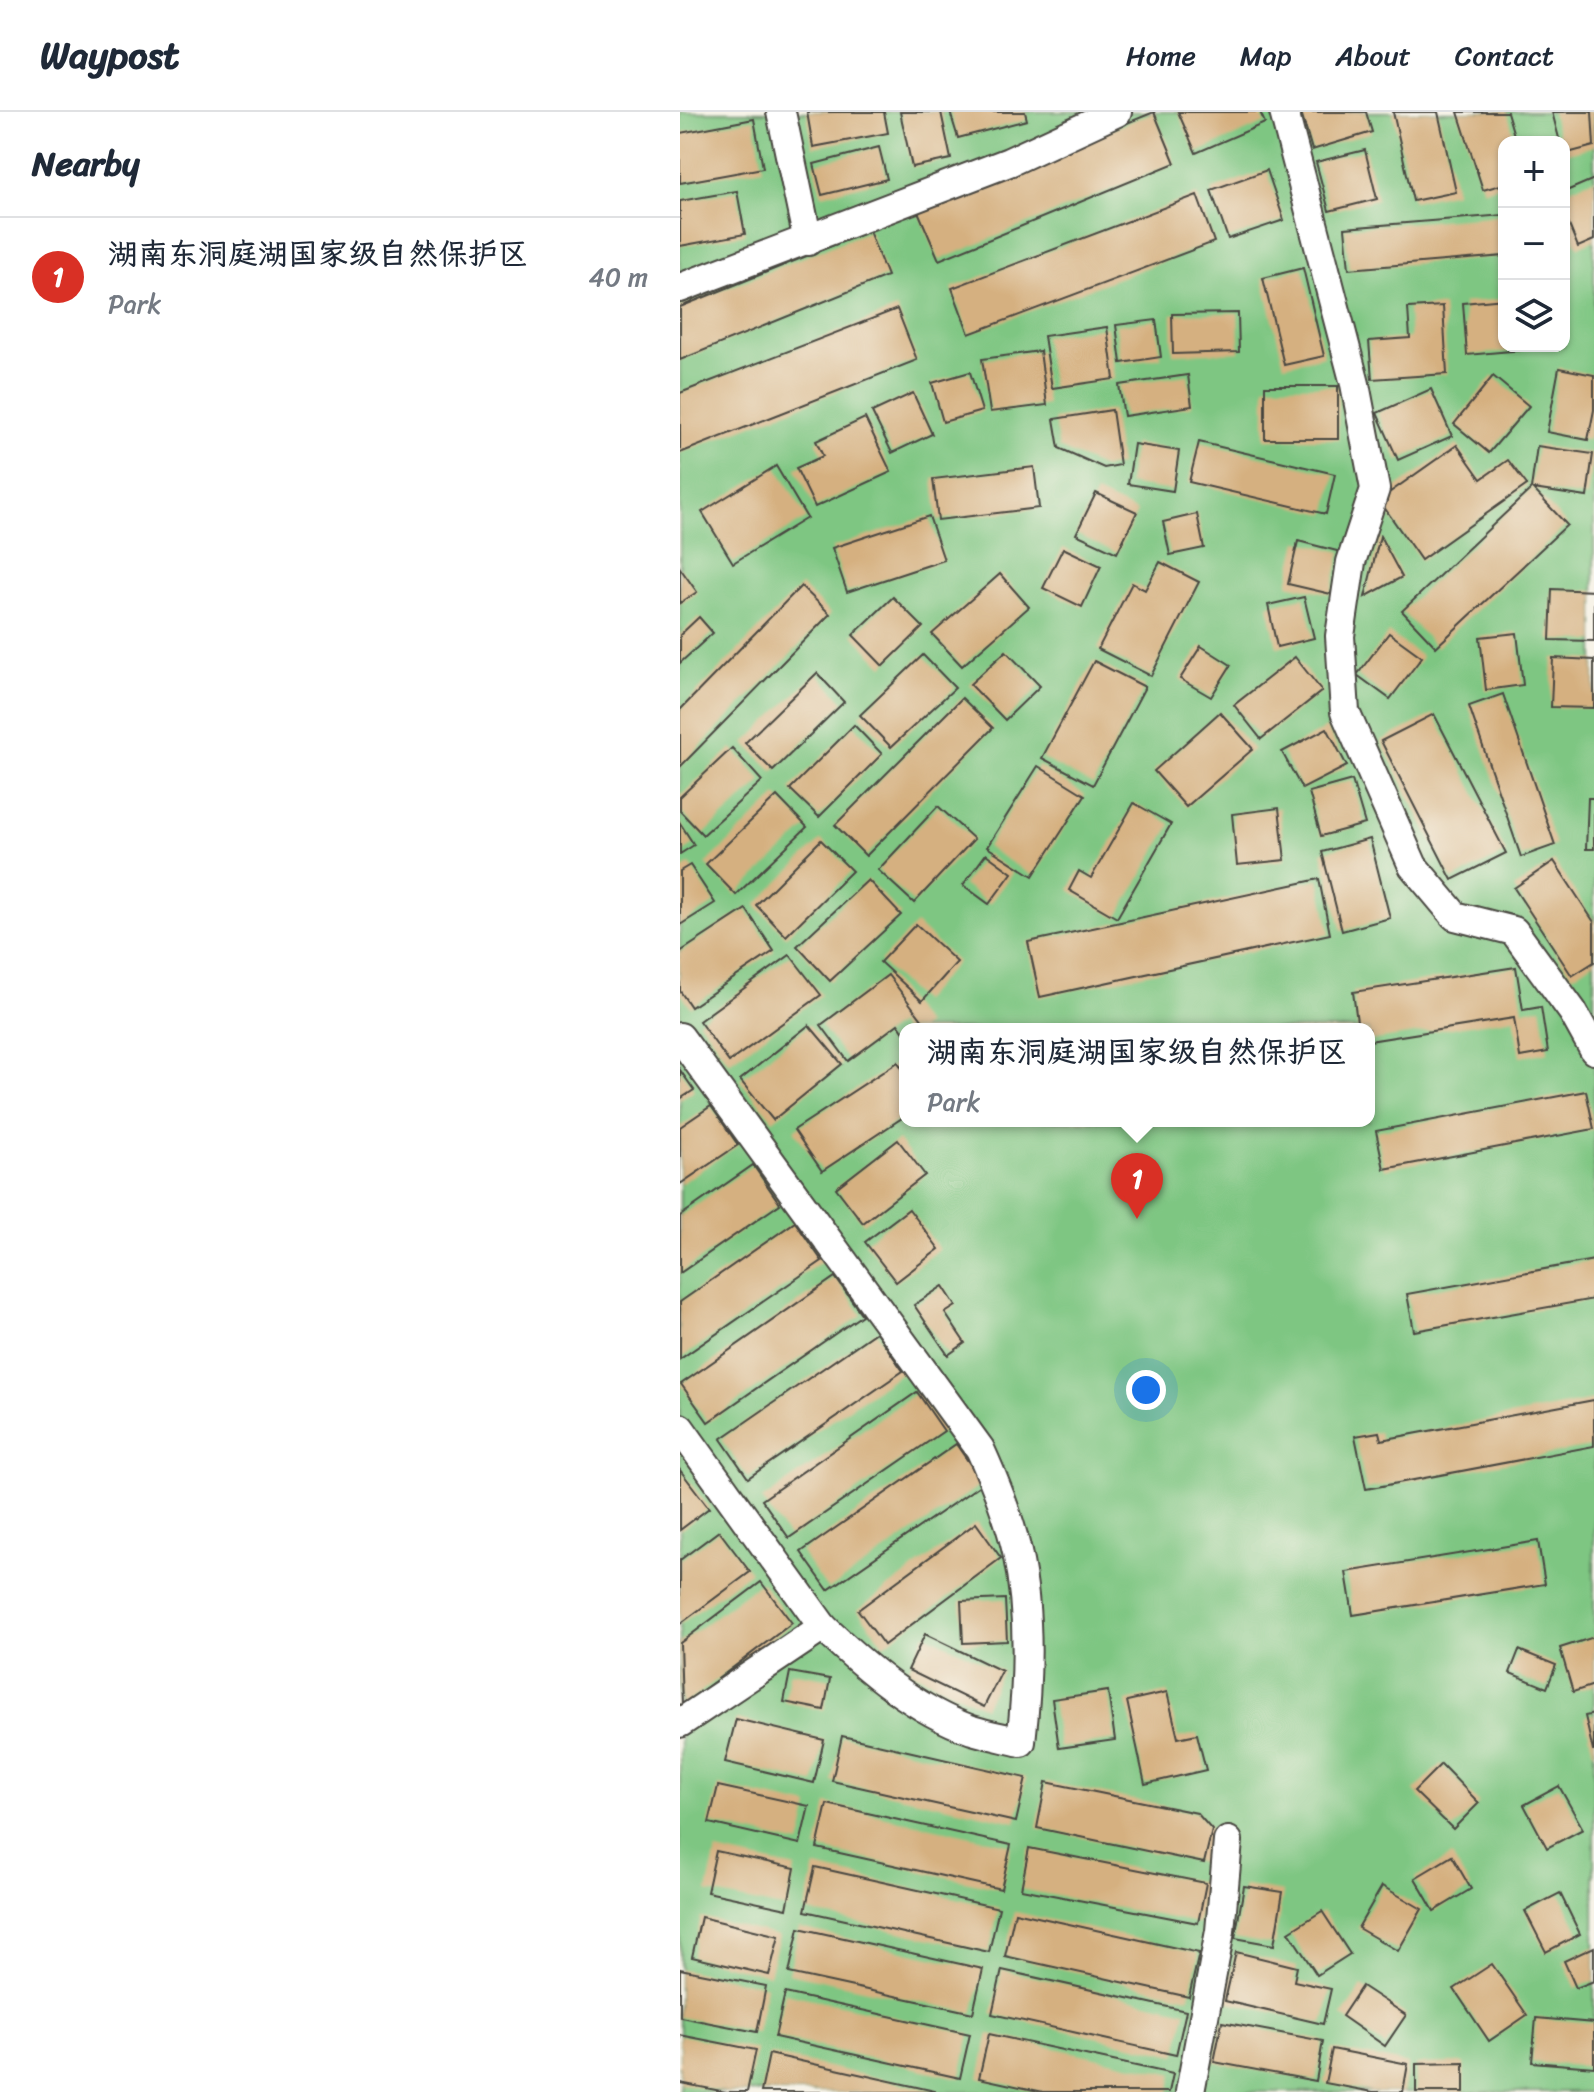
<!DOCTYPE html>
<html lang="en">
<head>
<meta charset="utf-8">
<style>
	:root { --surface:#fff; --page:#f2f2f3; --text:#1f2937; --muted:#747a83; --line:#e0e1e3; --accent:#d93025 }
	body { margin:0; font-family:Sriracha,"LXGW WenKai TC",sans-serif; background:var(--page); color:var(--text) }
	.controls { position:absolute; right:24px; top:24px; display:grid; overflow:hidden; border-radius:16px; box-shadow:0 2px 6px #0004 }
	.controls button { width:72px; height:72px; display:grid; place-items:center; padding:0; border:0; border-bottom:2px solid var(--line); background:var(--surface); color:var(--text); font:40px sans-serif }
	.you { position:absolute; left:466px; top:1278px; width:28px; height:28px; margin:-20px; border:6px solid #fff; border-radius:50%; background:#1a73e8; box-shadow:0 0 0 12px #1a73e833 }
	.badge { display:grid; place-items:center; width:52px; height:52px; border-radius:50%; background:var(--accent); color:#fff; font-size:26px; font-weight:700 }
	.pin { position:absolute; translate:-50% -66px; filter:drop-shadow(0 2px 4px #0008) }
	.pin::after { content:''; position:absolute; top:42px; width:28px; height:24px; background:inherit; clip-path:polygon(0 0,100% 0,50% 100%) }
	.popup { position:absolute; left:219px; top:911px; width:476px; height:104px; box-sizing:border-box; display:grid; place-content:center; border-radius:16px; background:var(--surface); filter:drop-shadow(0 2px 6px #0005); font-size:26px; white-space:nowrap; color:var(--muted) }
	.popup b { font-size:30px; color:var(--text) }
	.popup::after { content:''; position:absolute; left:50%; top:100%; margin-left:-16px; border:16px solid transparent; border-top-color:var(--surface) }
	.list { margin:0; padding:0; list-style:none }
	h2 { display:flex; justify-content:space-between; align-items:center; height:104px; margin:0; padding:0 32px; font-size:34px }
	h2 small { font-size:26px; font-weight:400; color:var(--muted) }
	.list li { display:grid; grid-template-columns:52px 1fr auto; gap:24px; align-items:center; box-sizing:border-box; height:120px; padding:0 32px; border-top:2px solid var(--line) }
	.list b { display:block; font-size:30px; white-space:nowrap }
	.list p { margin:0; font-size:26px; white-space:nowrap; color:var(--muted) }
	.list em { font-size:26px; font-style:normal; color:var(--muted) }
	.icon { flex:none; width:44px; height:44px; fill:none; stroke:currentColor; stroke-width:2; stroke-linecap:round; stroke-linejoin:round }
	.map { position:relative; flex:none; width:914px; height:1980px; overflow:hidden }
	header { display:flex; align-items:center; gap:48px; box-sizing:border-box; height:112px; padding:0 40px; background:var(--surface); border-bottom:2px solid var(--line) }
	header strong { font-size:38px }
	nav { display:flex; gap:44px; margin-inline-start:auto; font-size:28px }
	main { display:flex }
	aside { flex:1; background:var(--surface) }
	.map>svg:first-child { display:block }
	.green { fill:#7ec682; stroke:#547856; stroke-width:2; fill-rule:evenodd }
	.building { fill:#d5b080 }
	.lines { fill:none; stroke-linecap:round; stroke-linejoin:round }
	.minor-casing { stroke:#484641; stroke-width:32 }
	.minor { stroke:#fff; stroke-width:28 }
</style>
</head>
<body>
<header>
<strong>Waypost</strong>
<nav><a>Home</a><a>Map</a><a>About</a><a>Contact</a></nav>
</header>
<main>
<aside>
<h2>Nearby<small></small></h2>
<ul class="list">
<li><span class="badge">1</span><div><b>湖南东洞庭湖国家级自然保护区</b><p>Park</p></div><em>40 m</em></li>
</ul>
</aside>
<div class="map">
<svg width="914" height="1980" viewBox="0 0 914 1980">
	<rect width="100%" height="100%" fill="#f7f3e8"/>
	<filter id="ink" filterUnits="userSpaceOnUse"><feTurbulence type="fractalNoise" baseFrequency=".0125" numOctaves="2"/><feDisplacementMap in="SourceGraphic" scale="16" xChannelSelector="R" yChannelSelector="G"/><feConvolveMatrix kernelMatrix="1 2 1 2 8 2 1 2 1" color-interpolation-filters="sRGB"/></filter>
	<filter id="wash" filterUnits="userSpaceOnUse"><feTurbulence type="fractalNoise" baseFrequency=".006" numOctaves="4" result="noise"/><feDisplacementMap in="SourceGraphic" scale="32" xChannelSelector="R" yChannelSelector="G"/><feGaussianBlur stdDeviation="1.8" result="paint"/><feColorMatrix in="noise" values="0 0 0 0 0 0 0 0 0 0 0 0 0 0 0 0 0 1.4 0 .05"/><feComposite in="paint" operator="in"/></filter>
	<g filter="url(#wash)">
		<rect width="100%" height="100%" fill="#ecdebc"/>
		<path class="green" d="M0,0h914v1980h-914zM824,30h60v204h-60zM225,917h464v92h-464z"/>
		<g id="blocks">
			<g class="building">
				<path d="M127,0h77l4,21 -75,14z"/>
				<path d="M220,0h41l10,47 -39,8z"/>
				<path d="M270,0h75l2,8 -69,18z"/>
				<path d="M474,0l21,51 -236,97 -22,-51z"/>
				<path d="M498,0h82l5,11 -69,30z"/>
				<path d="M621,0h65l6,20 -60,18z"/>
				<path d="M713,0h45l18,80 -43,9z"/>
				<path d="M778,0h49l9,30h-12v42l-21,6z"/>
				<path d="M872,0h40l2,34 -30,8v-12h-4z"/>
				<path d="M74,7l9,49 -83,15v-50z"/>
				<path d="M199,35l8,32 -65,16 -8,-31z"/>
				<path d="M685,38l12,49 -48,12 -13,-49z"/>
				<path d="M587,58l17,50 -56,19 -17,-49z"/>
				<path d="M914,67v61l-16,7 -14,-34v-21z"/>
				<path d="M57,79l8,43 -65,12v-45z"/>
				<path d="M517,83l17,47 -245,92 -17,-46z"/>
				<path d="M824,103v41l-155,13 -4,-41z"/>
				<path d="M189,119l18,45 -207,84v-53z"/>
				<path d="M623,156l21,88 -40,9 -21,-87z"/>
				<path d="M824,187v47h17l1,4 -55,5 -4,-52z"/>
				<path d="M763,194l4,68 -75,5 -3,-38 41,-3 -2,-30z"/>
				<path d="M217,197l20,51 -237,93v-60z"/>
				<path d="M558,201l1,39 -66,2 -1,-40z"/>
				<path d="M476,208l5,37 -40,6 -5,-38z"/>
				<path d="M427,215l7,52 -62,9 -8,-52z"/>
				<path d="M360,239l7,54 -57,7 -8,-53z"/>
				<path d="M879,256l35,7v35l-6,30 -41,-8z"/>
				<path d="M290,260l12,39 -39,11 -11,-39z"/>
				<path d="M508,263l4,31 -68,10 -5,-31z"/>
				<path d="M813,264l36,30 -40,47 -35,-29z"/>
				<rect x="585" y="274" width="73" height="53"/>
				<path d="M751,277l21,47 -54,24 -21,-47z"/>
				<path d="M233,281l19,41 -40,19 -20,-41z"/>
				<path d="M432,298l8,55 -16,3 -45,-20 -5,-29z"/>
				<path d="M185,306l26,54 -76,35 -19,-39 27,-12 -7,-15z"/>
				<path d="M519,330l136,32 -9,40 -137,-32z"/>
				<path d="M454,332l45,7 -6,40 -45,-7z"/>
				<path d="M777,333l24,34 27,-19 19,25 -106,75 -42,-60z"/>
				<path d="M857,334l56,8 -6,43 -54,-8 34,36 -131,122 -34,-36 129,-122z"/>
				<path d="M96,354l31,52 -74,45 -31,-51z"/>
				<path d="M354,355l5,41 -101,12 -5,-41z"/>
				<path d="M416,381l41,19 -20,41 -41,-19z"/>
				<path d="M517,402l7,34 -34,7 -7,-33z"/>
				<path d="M249,404l15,44 -97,32 -15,-44z"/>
				<path d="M700,424l22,41 -37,20z"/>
				<path d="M618,429l43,11 -10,42 -43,-10z"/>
				<path d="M383,436l38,18 -19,41 -39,-19z"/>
				<path d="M480,450l39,20 -48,94 -53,-27 34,-66 13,7z"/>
				<path d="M0,456l17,24 -17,11z"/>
				<path d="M320,462l29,33 -67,59 -30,-32z"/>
				<path d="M121,474l29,28 -150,153v-57z"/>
				<path d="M872,477l42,2v50l-44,-1z"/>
				<path d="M213,485l30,30 -40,39 -30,-31z"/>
				<path d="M624,485l10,41 -37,9 -9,-42z"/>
				<path d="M19,505l14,16 -33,30v-28z"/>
				<path d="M709,521l33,24 -32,42 -33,-24z"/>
				<path d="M837,521l6,52 -37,5 -6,-53z"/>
				<path d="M521,534l30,19 -20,32 -31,-18z"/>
				<path d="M326,539l34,35 -35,34 -35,-36z"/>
				<path d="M243,543l32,33 -64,59 -31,-32z"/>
				<path d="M615,545l27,34 -61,48 -27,-34z"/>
				<path d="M873,546l41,2v48l-43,-1z"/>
				<path d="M414,549l51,26 -52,98 -51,-27z"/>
				<path d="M137,561l27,29 -71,69 -28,-28z"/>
				<path d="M823,582l52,151 -34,12 -52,-151z"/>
				<path d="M282,586l31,30 -127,128 -31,-31z"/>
				<path d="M540,600l33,37 -67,58 -32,-36z"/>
				<path d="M754,602l72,139 -54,27 -71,-139z"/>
				<path d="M174,613l28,29 -63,63 -29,-28z"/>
				<path d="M647,616l20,38 -45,23 -20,-37z"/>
				<path d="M52,636l30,33 -59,54 -23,-24v-14z"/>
				<path d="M358,654l47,29 -52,81 -46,-29z"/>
				<path d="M672,668l13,44 -44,12 -12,-44z"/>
				<path d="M97,684l30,31 -71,68 -30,-31z"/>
				<path d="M908,686h6v51h-8z"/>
				<path d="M454,691l37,21 -54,94 -48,-28 10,-19 12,7z"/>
				<path d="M258,694l36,33 -60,64 -36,-33z"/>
				<path d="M599,696l6,52 -48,5 -5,-51z"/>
				<path d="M0,711l14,22 -14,9z"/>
				<path d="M690,727l20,79 -48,13 -20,-79z"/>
				<path d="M141,728l31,31 -66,65 -30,-31z"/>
				<path d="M306,742l26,19 -23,31 -26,-19z"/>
				<path d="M874,749l40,61v40l-22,14 -58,-88z"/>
				<path d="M10,753l25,38 -35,22v-54z"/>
				<path d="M639,767l11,55 -290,63 -12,-55z"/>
				<path d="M188,768l33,35 -71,66 -33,-35z"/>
				<path d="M66,797l28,42 -83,56 -11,-16v-39z"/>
				<path d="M236,812l41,38 -35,39 -42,-39z"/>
				<path d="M110,843l31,40 -92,67 -30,-41z"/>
				<path d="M836,855l7,43 18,-3 7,45 -28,5 -6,-39 -145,23v-12h-11l-5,-37z"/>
				<path d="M208,863l38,50 -6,4h-15v5l-7,-10 -50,37 -27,-36z"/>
				<path d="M129,913l33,39 -69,56 -33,-40z"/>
				<path d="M218,950l7,11v43l-83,55 -28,-41z"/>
				<path d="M0,958l14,20 -14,9z"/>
				<path d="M906,979l8,38 -210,40 -8,-38z"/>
				<path d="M31,994l27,39 -58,39v-57z"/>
				<path d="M218,1028l27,35 -62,48 -27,-35z"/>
				<path d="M73,1053l27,39 -100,69v-57z"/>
				<path d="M229,1097l30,40 -43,33 -31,-40z"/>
				<path d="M115,1110l27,39 -142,98v-57z"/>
				<path d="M914,1148v39l-180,32 -7,-37z"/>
				<path d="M155,1165l27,38 -154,107 -27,-38z"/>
				<path d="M263,1174l13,20 -11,7 20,30 -17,12 -34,-50z"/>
				<path d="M196,1220l27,39 -155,107 -27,-39z"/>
				<path d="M237,1280l27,39 -155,107 -27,-38z"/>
				<path d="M914,1288v46l-228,43 -11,-53 24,-4 2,8z"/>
				<path d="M276,1332l27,39 -155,107 -27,-38z"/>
				<path d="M0,1358l29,38 -29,22z"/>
				<path d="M296,1411l25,35 -117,87 -26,-35z"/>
				<path d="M39,1419l31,41 -70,52v-64z"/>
				<path d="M858,1429l7,43 -192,31 -7,-43z"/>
				<path d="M81,1470l31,41 -110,83 -2,-63z"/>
				<path d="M325,1487l2,42 -44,2 -2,-42z"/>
				<path d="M245,1522l77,37 -18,36 -76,-37z"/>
				<path d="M914,1525v48l-21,7 -13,-44z"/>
				<path d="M839,1538l37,15 -9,23 -37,-15z"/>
				<path d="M110,1560l40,7 -6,31 -40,-8z"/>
				<path d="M428,1579l7,49 -56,8 -7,-49z"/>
				<path d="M487,1580l11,46 19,-4 9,36 -61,14 -18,-83z"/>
				<path d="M914,1602v37h-1l-8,-35z"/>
				<path d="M56,1607l88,21 -10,43 -89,-21z"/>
				<path d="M162,1624l184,42 -10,44 -184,-41z"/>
				<path d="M761,1652l38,39 -26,26 -39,-38z"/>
				<path d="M366,1670l151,31 15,17 -8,33 -167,-35z"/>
				<path d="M38,1674l91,20 -9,38 -91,-21z"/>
				<path d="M879,1674l24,43 -36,19 -23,-43z"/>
				<path d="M147,1692l184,41 -10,44 -184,-41z"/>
				<path d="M349,1736l177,35 -8,40 -177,-34z"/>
				<path d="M36,1739l79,17 -8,41 -80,-17z"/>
				<path d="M772,1744l19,33 -37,22 -19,-33z"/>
				<path d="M135,1755l184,41 -10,44 -184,-41z"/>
				<path d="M564,1774l39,6 -9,53 -39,-7z"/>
				<path d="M702,1774l40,23 -24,42 -40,-23z"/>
				<path d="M880,1781l20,41 -34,18 -21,-41z"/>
				<path d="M642,1799l28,43 -33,21 -28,-43z"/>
				<path d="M335,1800l184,41 -10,44 -184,-41z"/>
				<path d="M21,1805l78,19 -10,39 -77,-18z"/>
				<path d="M119,1816l184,41 -10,44 -184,-40z"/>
				<path d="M914,1835v34l-18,7 -12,-27z"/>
				<path d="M556,1840l61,15 -3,14 37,8 -8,35 -98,-23z"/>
				<path d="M812,1852l35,51 -38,26 -35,-52z"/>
				<path d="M0,1857l86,17 -9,46 -77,-15z"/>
				<path d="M322,1858l184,41 -10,44 -184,-41z"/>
				<path d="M682,1874l44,29 -21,31 -43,-30z"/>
				<path d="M105,1881l185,41 -10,44 -185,-41z"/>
				<path d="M856,1906l58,5v44l-62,-5z"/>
				<path d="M542,1910l101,19 -7,40 -102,-19z"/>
				<path d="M309,1922l184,40 -4,18h-126l-64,-14z"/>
				<path d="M0,1923l76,15 -9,42h-21l-46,-9z"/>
				<path d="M652,1937l76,15 -5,28h-30l-48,-9z"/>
				<path d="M89,1942l166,37v1h-174z"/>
				<path d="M784,1951v29h-48v-28z"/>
			</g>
		</g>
	</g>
	<g filter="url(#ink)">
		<use href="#blocks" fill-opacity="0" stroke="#484641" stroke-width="2"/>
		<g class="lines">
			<defs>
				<g id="minor">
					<path d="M101,0l27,129"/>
					<path d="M604,0l71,272 20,105 -24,73 -11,74 5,76 68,154 42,50 59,15 59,81 21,38"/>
					<path d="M0,176l329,-126 108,-50"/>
					<path d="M0,925l300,412c15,33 29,67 37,103 13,59 11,130 4,190 -16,-4 -33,-7 -49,-12 -57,-20 -106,-62 -149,-103"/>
					<path d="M0,1316l143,199 -143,96"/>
					<path d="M510,1980l30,-161 8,-90"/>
				</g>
			</defs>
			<use href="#minor" class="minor-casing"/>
			<use href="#minor" class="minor"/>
		</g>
	</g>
</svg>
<div class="controls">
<button>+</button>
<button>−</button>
<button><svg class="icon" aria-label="layers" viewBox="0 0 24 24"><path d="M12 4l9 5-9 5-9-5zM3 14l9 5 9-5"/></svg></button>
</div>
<div class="you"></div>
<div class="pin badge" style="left:457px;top:1107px">1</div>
<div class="popup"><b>湖南东洞庭湖国家级自然保护区</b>Park</div>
</div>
</main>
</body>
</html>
